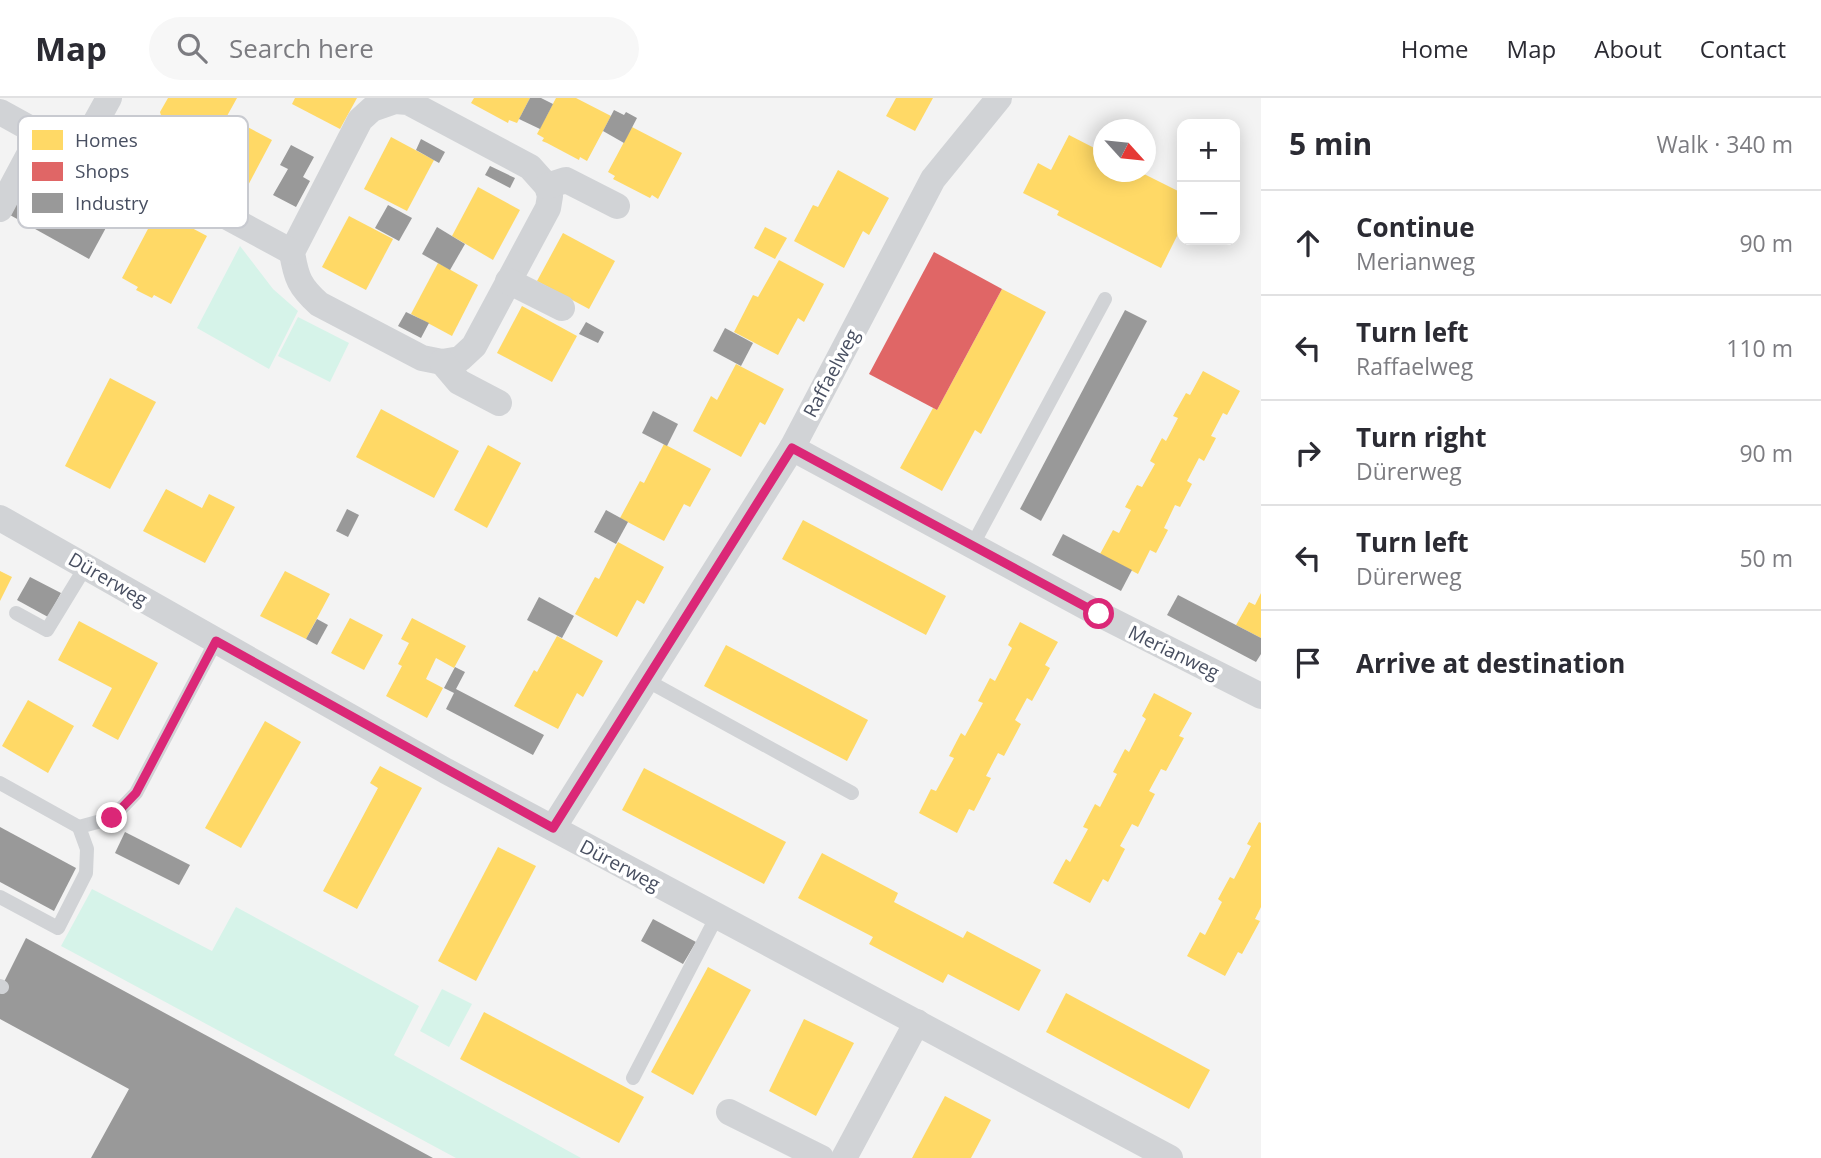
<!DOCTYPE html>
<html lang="en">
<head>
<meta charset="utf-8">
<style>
	:root { --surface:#fff; --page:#f7f7f7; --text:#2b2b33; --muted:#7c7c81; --line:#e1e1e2 }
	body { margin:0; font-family:"Open Sans",sans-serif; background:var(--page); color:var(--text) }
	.controls { position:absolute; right:21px; top:21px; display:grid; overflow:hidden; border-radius:14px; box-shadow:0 4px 18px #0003 }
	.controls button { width:63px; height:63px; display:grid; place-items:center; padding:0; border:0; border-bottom:2px solid var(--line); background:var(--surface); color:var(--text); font:35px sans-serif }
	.compass { position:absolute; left:1093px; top:21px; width:63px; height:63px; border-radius:50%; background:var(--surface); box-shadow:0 4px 18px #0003; rotate:117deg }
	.stop { position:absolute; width:21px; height:21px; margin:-16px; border:5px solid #db2777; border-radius:50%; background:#fff }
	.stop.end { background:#db2777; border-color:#fff; box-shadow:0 2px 7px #0008 }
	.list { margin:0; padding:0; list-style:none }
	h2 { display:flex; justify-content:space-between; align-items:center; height:91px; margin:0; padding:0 28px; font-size:30px }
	h2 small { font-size:23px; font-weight:400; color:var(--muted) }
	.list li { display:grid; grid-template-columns:46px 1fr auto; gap:21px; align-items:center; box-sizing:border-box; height:105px; padding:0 28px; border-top:2px solid var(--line) }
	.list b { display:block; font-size:26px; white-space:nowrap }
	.list p { margin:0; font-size:23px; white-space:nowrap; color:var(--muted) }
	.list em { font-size:23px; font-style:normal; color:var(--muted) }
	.icon { flex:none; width:38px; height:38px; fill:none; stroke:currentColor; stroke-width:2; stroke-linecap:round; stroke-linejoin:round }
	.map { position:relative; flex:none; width:1261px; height:1060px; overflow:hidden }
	header { display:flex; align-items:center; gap:42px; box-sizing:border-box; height:98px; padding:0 35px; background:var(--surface); border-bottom:2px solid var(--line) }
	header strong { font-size:33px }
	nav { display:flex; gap:38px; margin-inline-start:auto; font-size:24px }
	.search { width:490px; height:63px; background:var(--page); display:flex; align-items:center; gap:18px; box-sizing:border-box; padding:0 24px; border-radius:38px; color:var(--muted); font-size:26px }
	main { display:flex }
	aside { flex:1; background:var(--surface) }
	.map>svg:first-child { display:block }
	.green { fill:#d6f3e9 }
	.homes { fill:#ffd966 }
	.shops { fill:#e06666 }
	.industry { fill:#999 }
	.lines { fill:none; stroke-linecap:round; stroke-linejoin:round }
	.lane { stroke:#d1d3d6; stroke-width:14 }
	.street { stroke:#d1d3d6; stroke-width:26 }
	.route { stroke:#db2777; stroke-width:9 }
	.labels { text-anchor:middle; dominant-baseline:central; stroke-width:7; stroke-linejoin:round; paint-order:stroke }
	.street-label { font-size:19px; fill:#484f61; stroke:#fff }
	.key { fill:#fff; stroke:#c8cad0; stroke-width:2 }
	.key-label { font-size:19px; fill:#484f61 }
</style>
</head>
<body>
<header>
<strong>Map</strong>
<div class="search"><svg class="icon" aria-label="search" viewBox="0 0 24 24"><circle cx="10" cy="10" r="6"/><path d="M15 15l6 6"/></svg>Search here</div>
<nav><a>Home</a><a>Map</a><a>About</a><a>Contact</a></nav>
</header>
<main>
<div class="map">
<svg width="1261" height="1060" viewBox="0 0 1261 1060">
	<rect width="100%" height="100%" fill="#f3f3f3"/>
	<g class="green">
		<path d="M240,148l33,43 25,22 -29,58 -72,-41z"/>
		<path d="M298,219l51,26 -19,39 -52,-26z"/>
		<path d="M92,791l120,62 24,-44 183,99 -25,49 187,103h-125l-395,-212z"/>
		<path d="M442,891l30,15 -23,43 -29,-16z"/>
	</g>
	<g class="homes">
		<path d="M168,0h69l-10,18 45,24 -28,53 -70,-36 -14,-45z"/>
		<path d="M295,0h62l-17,31 -48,-25z"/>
		<path d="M474,0h56l-13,25 -8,-3 -1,3 -37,-20z"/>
		<path d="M556,0h20l35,18 -24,45 -7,-4 -1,3 -32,-17 -5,-2 2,-3 -7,-4z"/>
		<path d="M896,0h37l-18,33 -29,-15z"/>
		<path d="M632,29l50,26 -24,46 -6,-4 -2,3 -37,-19 2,-3 -7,-4z"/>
		<path d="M1069,37l35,18v19h36l42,21v38l-2,-1 -19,38 -104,-53 2,-4 -36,-18 15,-30 13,7z"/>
		<path d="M391,39l43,23 -27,51 -43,-22z"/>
		<path d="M838,72l51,28 -20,37 -6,-4 -19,37 -50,-27 19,-36 5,2z"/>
		<path d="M478,89l42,23 -27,50 -41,-24z"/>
		<path d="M158,112l16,8 2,-4 16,9 -2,4 17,9 -36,68 -17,-9 -2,3 -16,-8 2,-3 -16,-9z"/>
		<path d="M349,118l44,23 -27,51 -44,-23z"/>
		<path d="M765,129l22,11 -12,21 -21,-11z"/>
		<path d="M563,135l52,28 -26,48 -52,-28z"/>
		<path d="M779,162l45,24 -20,38 -6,-4 -20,37 -44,-23 19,-37 5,2z"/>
		<path d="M438,165l40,22 -26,51 -41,-22z"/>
		<path d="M1002,191l44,23 -65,122 -6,-4 -33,61 -42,-23 33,-60 4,2z"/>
		<path d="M522,208l55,30 -25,46 -55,-29z"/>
		<path d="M736,266l48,25 -19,36 -5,-3 -19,35 -48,-26 18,-35 6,4z"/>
		<path d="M1203,273l37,20 -13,24 -4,-2 -12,23 5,2 -12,23 -5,-3 -12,23 5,3 -12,23 -5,-2 -11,23 4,2 -12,23 -6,-3 -12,24 -38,-20 13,-24 6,3 12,-23 -6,-3 12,-22 5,2 13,-23 -5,-3 12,-23 4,3 12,-23 -5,-2 13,-23 4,2z"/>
		<path d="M110,280l46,24 -46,87 -45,-23z"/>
		<path d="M381,311l78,42 -25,47 -78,-41z"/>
		<path d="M664,346l47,25 -21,38 -6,-3 -20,37 -44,-23 20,-37 4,2z"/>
		<path d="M488,347l33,18 -34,65 -33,-18z"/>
		<path d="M166,391l36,19 7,-14 26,13 -30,56 -62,-32z"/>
		<path d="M803,422l143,76 -20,39 -144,-76z"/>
		<path d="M618,444l46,25 -20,37 -7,-4 -20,37 -42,-23 20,-37 4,2z"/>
		<path d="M0,473l12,6 -12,24z"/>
		<path d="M285,473l45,23 -24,45 -46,-23z"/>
		<path d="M1261,495v45l-25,-13 13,-23 6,3z"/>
		<path d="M350,520l33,17 -19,35 -33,-17z"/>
		<path d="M412,520l54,28 -12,22 -18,-10 -10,21 17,9 -16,30 -41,-22 16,-30 -4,-2 11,-21 -8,-4z"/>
		<path d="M79,523l79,42 -40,77 -26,-14 20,-38 -54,-28z"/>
		<path d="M1020,524l38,20 -13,23 5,3 -18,33 -5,-3 -12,22 6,4 -17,32 -6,-3 -12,23 5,2 -17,33 -5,-2 -12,24 -38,-20 12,-24 5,2 18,-33 -5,-2 12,-23 4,3 18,-33 -5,-2 12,-23 5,3 17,-33 -4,-3z"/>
		<path d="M557,538l46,25 -20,36 -6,-4 -19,36 -44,-23 20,-36 3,2z"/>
		<path d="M726,547l142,75 -21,41 -143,-75z"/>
		<path d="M1154,595l38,20 -13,23 5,2 -18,33 -5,-2 -12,22 6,3 -17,33 -6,-3 -12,22 5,3 -17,33 -5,-3 -13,24 -37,-20 13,-24 4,3 18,-33 -5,-2 12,-23 5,3 17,-33 -4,-2 12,-23 4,3 17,-33 -4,-3z"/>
		<path d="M28,602l46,26 -26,47 -46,-27z"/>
		<path d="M265,623l36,21 -60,106 -36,-20z"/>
		<path d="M380,668l42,22 -65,121 -34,-18 55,-103 -8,-5z"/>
		<path d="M644,670l142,74 -22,42 -142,-74z"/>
		<path d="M1259,724l2,1v84l-6,12 5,2 -18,33 -4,-2 -13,24 -38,-20 13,-24 5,3 17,-33 -4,-3 12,-22 4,2 17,-33 -4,-2z"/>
		<path d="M498,749l38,19 -60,115 -38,-20z"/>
		<path d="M822,755l76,40 -4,9 69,36 4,-7 74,39 -22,41 -71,-37 -5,9 -74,-39 4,-7 -75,-39z"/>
		<path d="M708,869l43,23 -58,105 -42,-23z"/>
		<path d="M1066,895l144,77 -21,39 -143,-77z"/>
		<path d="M484,914l160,85 -25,46 -159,-84z"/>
		<path d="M804,921l50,24 -38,73 -47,-25z"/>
		<path d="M945,998l46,24 -20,38h-59z"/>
	</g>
	<path class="shops" d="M934,154l68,37 -65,121 -68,-36z"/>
	<g class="industry">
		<path d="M530,0h11l12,6 -13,25 -21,-10z"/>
		<path d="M614,12l10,5 2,-3 11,6 -13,25 -21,-12z"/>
		<path d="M421,41l24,13 -6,11 -23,-13z"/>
		<path d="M291,47l23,12 -11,20 7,4 -14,26 -23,-12 15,-26 -8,-4z"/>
		<path d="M41,58l80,44 -32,59 -79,-44z"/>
		<path d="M490,68l25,12 -5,10 -25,-13z"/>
		<path d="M388,107l24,13 -13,23 -24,-13z"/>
		<path d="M437,129l28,17 -15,26 -28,-16z"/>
		<path d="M1125,212l22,11 -106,200 -21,-12z"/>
		<path d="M406,214l23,11 -8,15 -23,-12z"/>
		<path d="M586,224l18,10 -6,11 -19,-9z"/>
		<path d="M725,230l28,15 -12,23 -28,-15z"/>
		<path d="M653,313l25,13 -11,22 -25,-13z"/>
		<path d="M347,411l12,6 -11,22 -12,-6z"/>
		<path d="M606,412l22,12 -12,22 -22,-12z"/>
		<path d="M1063,436l69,36 -11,21 -69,-36z"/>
		<path d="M30,479l31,16 -13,24 -31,-17z"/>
		<path d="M1178,497l83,43v16l-5,8 -89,-47z"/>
		<path d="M539,499l35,19 -12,22 -35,-18z"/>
		<path d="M317,521l11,6 -11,20 -11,-6z"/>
		<path d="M455,569l10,5 -9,17 88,46 -11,20 -87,-46 8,-16 -10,-5z"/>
		<path d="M0,729l76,41 -22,43 -54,-29z"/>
		<path d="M125,734l65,33 -11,20 -64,-32z"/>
		<path d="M653,821l43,23 -13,22 -42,-23z"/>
		<path d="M26,840l407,220h-342l38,-69 -129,-70v-29z"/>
	</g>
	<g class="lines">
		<g class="lane">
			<path d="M972,448l133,-247"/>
			<path d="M16,515l31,17 39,-64"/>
			<path d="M646,582l206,113"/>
			<path d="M0,685l79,44 33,-9 24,-25 80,-152"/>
			<path d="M0,799l58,31 28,-55 1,-24 -8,-22"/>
			<path d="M0,888l2,1"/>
			<path d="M633,980l84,-162"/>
		</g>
		<g class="street">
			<path d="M395,3l13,1 122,65 17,19 3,10 -2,12 -74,138 -14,13 -18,3 -20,-4 -103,-54c-19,-17 -23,-26 -27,-52l68,-132 12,-11z"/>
			<path d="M0,14l40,22 28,11 50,13 174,94"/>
			<path d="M82,49l27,-49"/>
			<path d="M547,88l19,-6 51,26"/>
			<path d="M0,111l40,-75"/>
			<path d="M508,183l54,27"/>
			<path d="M442,264l17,20 40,21"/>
			<path d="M792,350l307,166 162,82"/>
			<path d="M0,420l446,253 724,387"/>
			<path d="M553,730l239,-380 141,-269 66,-81"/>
			<path d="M729,1014l92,46"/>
			<path d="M844,1060l73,-136"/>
		</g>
	</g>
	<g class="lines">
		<path class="route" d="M112,720l24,-25 80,-152 337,187 239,-380 307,166"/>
	</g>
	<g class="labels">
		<g class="street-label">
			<text transform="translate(831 275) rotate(-62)">Raffaelweg</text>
			<text transform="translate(108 481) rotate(30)">Dürerweg</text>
			<text transform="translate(1174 554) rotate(26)">Merianweg</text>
			<text transform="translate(620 767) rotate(28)">Dürerweg</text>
		</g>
	</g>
	<rect x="18" y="18" width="230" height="112" rx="10" class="key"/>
	<rect x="32" y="32" width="31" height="20" fill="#ffd966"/>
	<rect x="32" y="64" width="31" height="19" fill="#e06666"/>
	<rect x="32" y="95" width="31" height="20" fill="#999"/>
	<g class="key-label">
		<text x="75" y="49">Homes</text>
		<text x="75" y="80">Shops</text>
		<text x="75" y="112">Industry</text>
	</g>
</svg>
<div class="controls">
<button>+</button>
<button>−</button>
</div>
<svg class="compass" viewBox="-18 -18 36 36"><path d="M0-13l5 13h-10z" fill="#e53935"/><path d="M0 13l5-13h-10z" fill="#7c7c81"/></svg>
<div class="stop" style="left:1099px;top:516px"></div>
<div class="stop end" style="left:112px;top:720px"></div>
</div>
<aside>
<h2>5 min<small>Walk · 340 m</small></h2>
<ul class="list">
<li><svg class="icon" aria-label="ahead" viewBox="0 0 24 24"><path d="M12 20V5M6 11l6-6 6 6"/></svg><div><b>Continue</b><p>Merianweg</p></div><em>90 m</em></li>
<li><svg class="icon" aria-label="left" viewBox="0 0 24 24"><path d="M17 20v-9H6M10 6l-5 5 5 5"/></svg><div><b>Turn left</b><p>Raffaelweg</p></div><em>110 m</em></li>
<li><svg class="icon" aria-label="right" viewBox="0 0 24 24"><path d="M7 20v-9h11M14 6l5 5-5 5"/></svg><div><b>Turn right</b><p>Dürerweg</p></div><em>90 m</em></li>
<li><svg class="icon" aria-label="left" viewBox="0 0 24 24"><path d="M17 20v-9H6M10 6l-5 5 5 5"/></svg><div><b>Turn left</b><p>Dürerweg</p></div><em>50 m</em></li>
<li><svg class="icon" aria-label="arrive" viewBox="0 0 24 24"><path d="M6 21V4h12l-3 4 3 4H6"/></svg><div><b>Arrive at destination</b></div></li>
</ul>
</aside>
</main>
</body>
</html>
